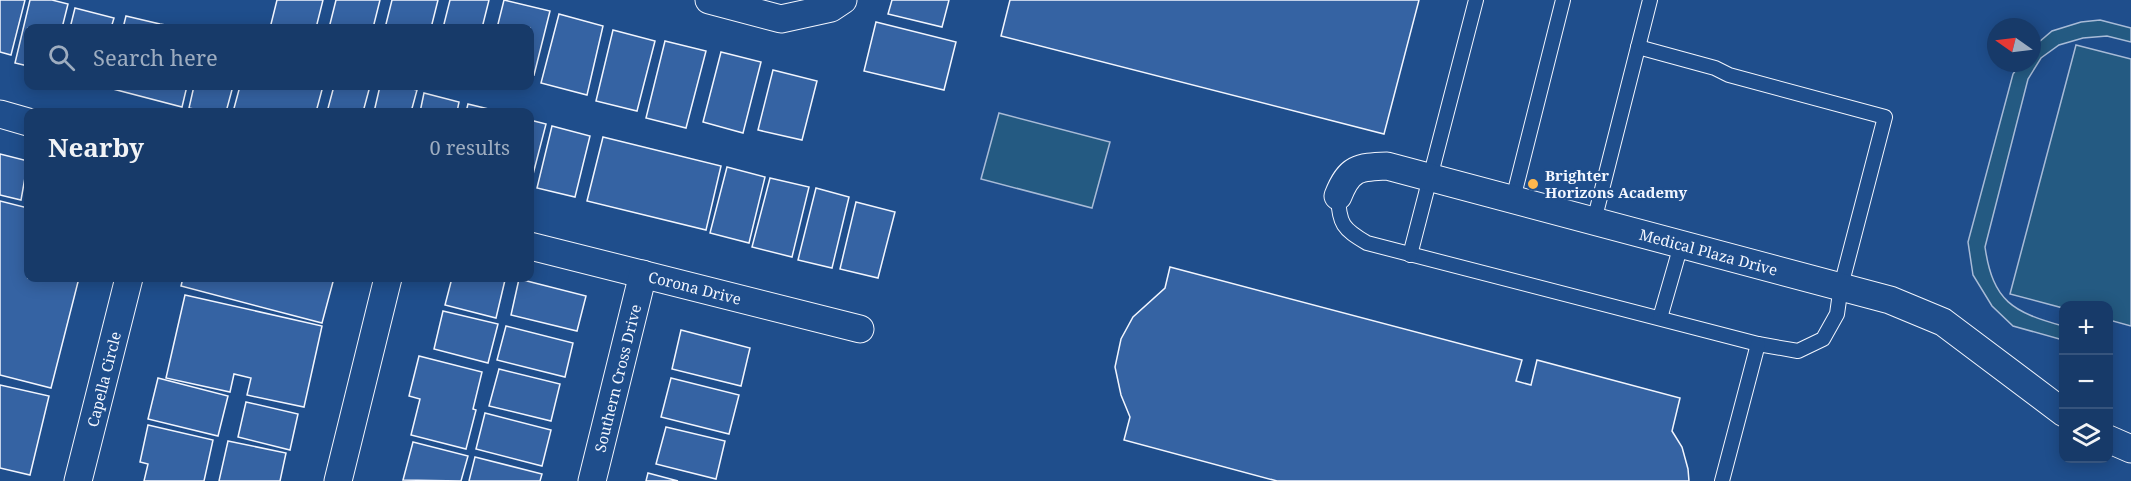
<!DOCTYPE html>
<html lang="en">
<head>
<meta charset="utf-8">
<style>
	:root { --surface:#173a69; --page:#20416f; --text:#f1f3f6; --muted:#9eadc0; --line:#36547d }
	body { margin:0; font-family:"Noto Serif",serif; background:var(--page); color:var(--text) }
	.controls { position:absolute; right:18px; bottom:18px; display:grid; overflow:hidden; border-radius:12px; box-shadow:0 3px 15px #0003 }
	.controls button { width:54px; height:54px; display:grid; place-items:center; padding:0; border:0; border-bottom:2px solid var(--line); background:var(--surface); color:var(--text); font:30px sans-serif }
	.compass { position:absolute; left:1987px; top:18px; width:54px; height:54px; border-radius:50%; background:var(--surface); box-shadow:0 3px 15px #0003; rotate:284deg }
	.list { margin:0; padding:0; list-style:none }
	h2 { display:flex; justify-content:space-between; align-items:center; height:78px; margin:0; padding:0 24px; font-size:26px }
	h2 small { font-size:20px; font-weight:400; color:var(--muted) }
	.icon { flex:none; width:33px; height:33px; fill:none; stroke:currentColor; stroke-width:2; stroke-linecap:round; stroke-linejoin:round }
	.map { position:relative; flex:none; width:2131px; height:481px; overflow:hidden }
	.search { position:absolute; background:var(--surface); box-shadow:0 3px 15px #0003; left:24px; top:24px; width:510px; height:66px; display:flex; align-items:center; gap:15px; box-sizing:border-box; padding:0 21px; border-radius:12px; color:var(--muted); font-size:22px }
	.panel { position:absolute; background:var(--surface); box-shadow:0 3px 15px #0003; left:24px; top:108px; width:510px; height:174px; border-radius:12px }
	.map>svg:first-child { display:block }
	.green { fill:#245a82; stroke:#a8bbd7; stroke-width:1.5 }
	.building { fill:#3563a3; stroke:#f2f6ff; stroke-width:1.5 }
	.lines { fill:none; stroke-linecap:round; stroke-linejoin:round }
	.lane-casing { stroke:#f2f6ff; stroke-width:16 }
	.street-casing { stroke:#f2f6ff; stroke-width:29 }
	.lane { stroke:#1f4e8c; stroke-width:14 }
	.street { stroke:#1f4e8c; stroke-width:27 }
	.poi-dot { fill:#ffb74d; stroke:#1f4e8c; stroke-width:2 }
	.labels { text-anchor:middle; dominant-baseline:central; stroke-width:4.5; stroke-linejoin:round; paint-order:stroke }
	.poi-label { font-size:15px; font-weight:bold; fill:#f2f6ff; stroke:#1f4e8c; text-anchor:start }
	.street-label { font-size:15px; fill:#f2f6ff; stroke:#1f4e8c }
</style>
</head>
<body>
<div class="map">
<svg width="2131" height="481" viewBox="0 0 2131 481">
	<rect width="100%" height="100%" fill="#1f4e8c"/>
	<g class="green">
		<path d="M2100,20l31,8v14l-24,-6 -24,2 -24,7 -18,13 -13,21 -43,168c8,55 28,65 78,79v14l-50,-14 -21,-20 -19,-31 -5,-33 45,-168 8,-11h11v-15l20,-17 29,-9z"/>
		<path d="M2076,45l55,14v267l-22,-6 -1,-14h-44l-1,2 -53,-14z"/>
		<path d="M999,113l111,29 -18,66 -111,-29z"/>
	</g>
	<g class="building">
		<path d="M0,0h25l-14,55 -11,-3z"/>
		<path d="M30,0h22l16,4 -6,24h-34v38l-13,-3z"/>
		<path d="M277,0h46l-7,28h-46z"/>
		<path d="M336,0h44l-7,28h-44z"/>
		<path d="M392,0h46l-7,28h-46z"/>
		<path d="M450,0h39l-7,28h-39z"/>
		<path d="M504,0l46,11 -16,64 -4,-1v-46h-33z"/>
		<path d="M892,0h57l-7,27 -54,-13z"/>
		<path d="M1010,0h409l-35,134 -383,-98z"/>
		<path d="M75,8l39,10 -3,10h-41z"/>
		<path d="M559,14l44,12 -16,69 -46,-12z"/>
		<path d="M126,16l34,8 23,4h-60z"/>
		<path d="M876,22l80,20 -12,48 -80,-19z"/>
		<path d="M613,30l42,11 -18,70 -41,-10z"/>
		<path d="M665,41l41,10 -20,77 -40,-10z"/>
		<path d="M721,52l40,10 -18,71 -40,-11z"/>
		<path d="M773,70l44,11 -15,59 -44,-10z"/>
		<path d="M110,86h77l-5,21 -73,-19z"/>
		<path d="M194,86h39l-7,26h-18l-19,-4z"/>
		<path d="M240,86h83l-7,26h-83z"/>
		<path d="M334,86h36l-7,26h-36z"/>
		<path d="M380,86h20l17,4 -6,22h-37z"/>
		<path d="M424,93l35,9 -2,10h-37z"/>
		<path d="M468,104l33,8h-35z"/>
		<path d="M530,120l16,4 -16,62z"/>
		<path d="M552,126l38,10 -15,61 -38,-9z"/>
		<path d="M603,137l118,29 -15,64 -119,-29z"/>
		<path d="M0,154l28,7 -7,39 -21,-5z"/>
		<path d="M727,167l38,10 -16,66 -39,-10z"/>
		<path d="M770,178l39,9 -17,70 -40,-10z"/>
		<path d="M816,188l33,9 -17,71 -34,-8z"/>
		<path d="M0,201l28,7v70h51l-28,110 -51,-13z"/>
		<path d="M856,202l39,10 -17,66 -38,-9z"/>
		<path d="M1170,267l352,93 -6,21 15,4 6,-25 143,38 -8,33 10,16 6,22 1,12h-412l-153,-41 6,-23 -9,-22 -6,-28 6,-28 12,-22 32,-29z"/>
		<path d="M183,278h151l-12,45 -141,-37z"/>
		<path d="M452,278h42l11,2 -9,38 -51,-13z"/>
		<path d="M519,279l67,17 -9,35 -66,-16z"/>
		<path d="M185,295l137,31 -18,81 -57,-12 4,-17 -17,-4 -4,18 -64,-14z"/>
		<path d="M443,311l55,13 -10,39 -54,-14z"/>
		<path d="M506,326l67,17 -8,34 -68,-17z"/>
		<path d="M681,330l69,18 -9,38 -69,-17z"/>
		<path d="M419,356l63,16 -9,37 3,1 -10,39 -55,-14 9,-36 -11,-3z"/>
		<path d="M499,369l61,15 -9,37 -62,-15z"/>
		<path d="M158,378l70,18 -10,40 -70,-17z"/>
		<path d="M671,378l68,17 -10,39 -68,-17z"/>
		<path d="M0,385l49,11 -19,79 -30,-7z"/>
		<path d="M246,402l52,12 -8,36 -52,-13z"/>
		<path d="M485,413l66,17 -9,36 -66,-17z"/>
		<path d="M148,425l65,15 -9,41h-60l4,-17 -8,-2z"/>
		<path d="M666,427l59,14 -9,38 -60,-15z"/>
		<path d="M228,441l58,12 -6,28h-61z"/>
		<path d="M413,442l55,14 -7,25 -58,-1z"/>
		<path d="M475,457l67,17 -2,7h-71z"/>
		<path d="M648,473l30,8h-32z"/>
	</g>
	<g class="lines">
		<defs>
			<g id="lane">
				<path d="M1338,196c1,28 5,33 29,47l391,101 40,7 25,-12 14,-25 4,-28 44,-169 -156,-42 -14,-7 -77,-21"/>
				<path d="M1513,199l50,-199"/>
				<path d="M1594,221l56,-221"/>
				<path d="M1410,255l66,-255"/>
				<path d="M1660,318l21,-73"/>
				<path d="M1722,481l36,-137"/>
			</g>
			<g id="street">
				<path d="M709,0l72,19 50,-11 12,-8"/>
				<path d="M0,114l28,8"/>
				<path id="s1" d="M1338,196c11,-28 20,-29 49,-30l503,134 53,22 121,91"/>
				<path id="s2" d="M530,246l330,83"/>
				<path d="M2108,439l23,10"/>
				<path id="s3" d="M78,481l51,-203"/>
				<path d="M338,481l50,-203"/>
				<path id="s4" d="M592,481l51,-207"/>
			</g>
		</defs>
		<use href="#lane" class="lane-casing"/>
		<use href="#street" class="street-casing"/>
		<use href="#lane" class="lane"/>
		<use href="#street" class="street"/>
	</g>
	<circle class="poi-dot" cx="1533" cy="184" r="6"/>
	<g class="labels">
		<g class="poi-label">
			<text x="1545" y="175">Brighter<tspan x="1545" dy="17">Horizons Academy</tspan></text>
		</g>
		<g class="street-label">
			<text stroke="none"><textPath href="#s1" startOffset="396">Medical Plaza Drive</textPath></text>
			<text stroke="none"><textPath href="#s2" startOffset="170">Corona Drive</textPath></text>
			<text stroke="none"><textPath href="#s4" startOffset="106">Southern Cross Drive</textPath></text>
			<text stroke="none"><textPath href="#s3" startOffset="105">Capella Circle</textPath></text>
		</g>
	</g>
</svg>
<div class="controls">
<button>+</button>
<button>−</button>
<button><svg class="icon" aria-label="layers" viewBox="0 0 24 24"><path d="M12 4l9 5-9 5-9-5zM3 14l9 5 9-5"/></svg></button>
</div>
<svg class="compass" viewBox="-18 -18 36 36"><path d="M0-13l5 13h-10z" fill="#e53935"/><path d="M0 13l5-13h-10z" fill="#9eadc0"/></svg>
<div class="search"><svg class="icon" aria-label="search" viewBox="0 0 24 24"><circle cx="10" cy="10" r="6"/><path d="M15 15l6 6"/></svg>Search here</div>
<section class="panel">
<h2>Nearby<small>0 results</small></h2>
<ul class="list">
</ul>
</section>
</div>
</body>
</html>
